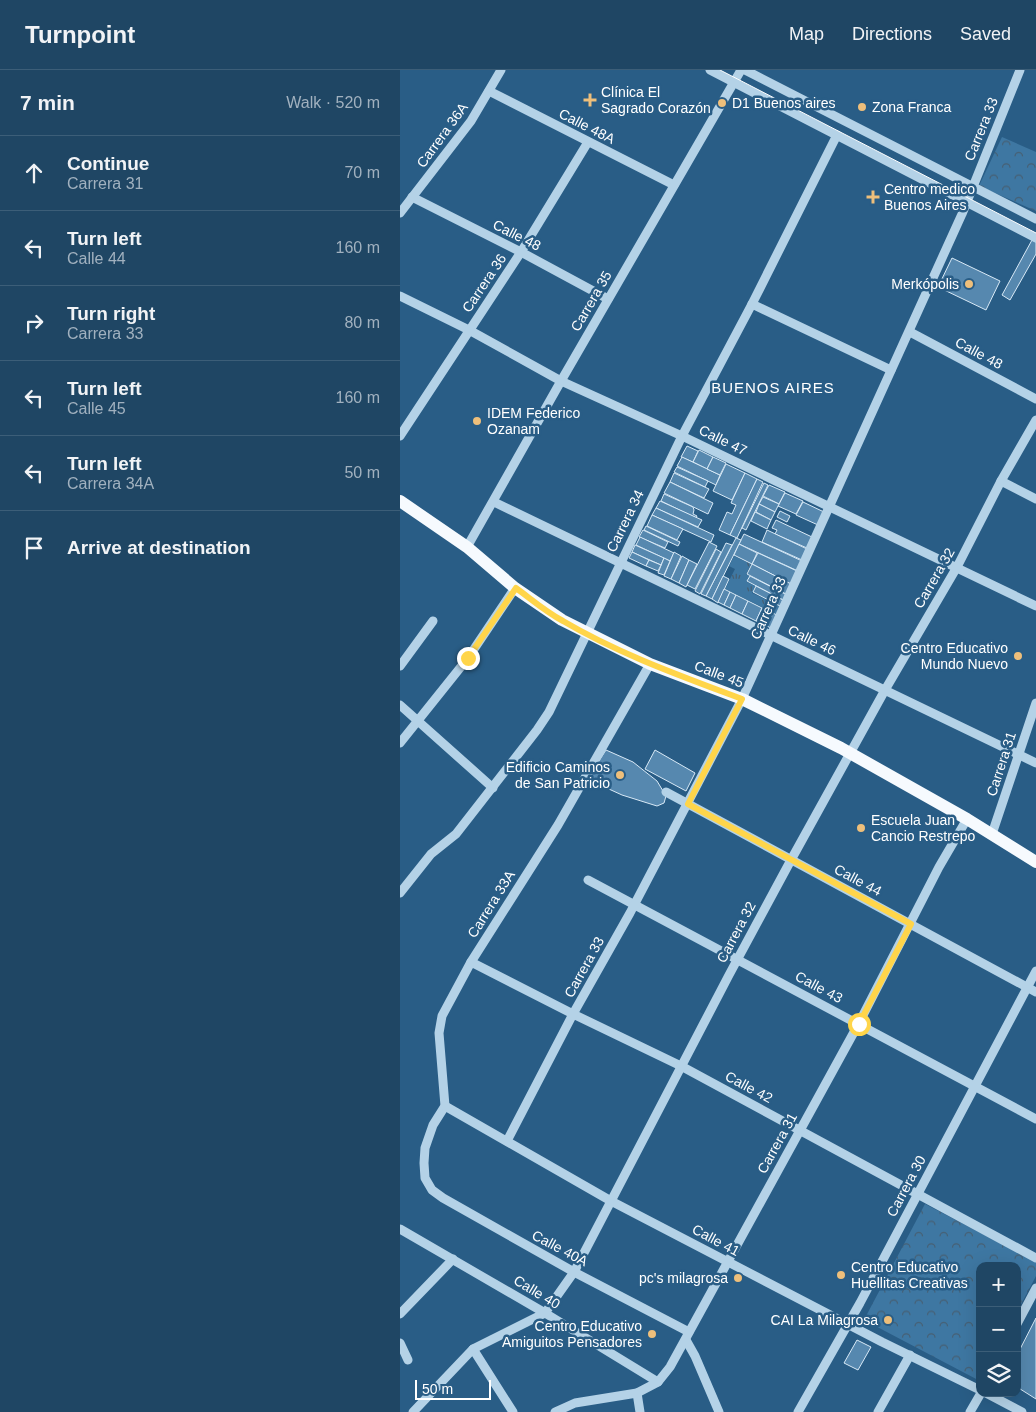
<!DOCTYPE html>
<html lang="en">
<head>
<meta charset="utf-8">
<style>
	:root { --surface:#1f4664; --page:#2c506d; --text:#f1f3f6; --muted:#a1b1bf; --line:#3c5e78 }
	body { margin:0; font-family:Arial,sans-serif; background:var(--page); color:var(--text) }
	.controls { position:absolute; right:15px; bottom:15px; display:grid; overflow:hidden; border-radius:10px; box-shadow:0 5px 20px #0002 }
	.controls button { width:45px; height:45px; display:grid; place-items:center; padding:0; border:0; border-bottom:1px solid var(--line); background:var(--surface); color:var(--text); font:25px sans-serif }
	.scale { position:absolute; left:15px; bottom:12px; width:76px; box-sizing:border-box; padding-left:5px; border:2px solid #fff; border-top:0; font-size:14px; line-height:18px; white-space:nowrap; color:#fff; -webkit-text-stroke:4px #295d86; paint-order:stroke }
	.stop { position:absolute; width:15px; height:15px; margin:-11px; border:4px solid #ffd54a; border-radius:50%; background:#fff }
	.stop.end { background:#ffd54a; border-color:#fff; box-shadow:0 1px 5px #0008 }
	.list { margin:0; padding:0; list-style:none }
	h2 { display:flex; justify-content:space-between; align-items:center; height:65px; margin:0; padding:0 20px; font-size:21px }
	h2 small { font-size:16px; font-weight:400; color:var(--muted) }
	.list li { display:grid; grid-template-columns:32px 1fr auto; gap:15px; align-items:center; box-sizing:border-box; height:75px; padding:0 20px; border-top:1px solid var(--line) }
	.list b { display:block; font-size:19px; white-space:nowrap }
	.list p { margin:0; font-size:16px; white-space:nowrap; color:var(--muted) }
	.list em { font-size:16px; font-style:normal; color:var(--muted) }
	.icon { flex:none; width:28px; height:28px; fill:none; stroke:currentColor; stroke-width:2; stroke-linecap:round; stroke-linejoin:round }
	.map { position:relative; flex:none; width:636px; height:1342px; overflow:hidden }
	header { display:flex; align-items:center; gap:30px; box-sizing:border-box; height:70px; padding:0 25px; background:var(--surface); border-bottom:1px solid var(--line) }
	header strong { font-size:24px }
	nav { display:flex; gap:28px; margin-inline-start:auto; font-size:18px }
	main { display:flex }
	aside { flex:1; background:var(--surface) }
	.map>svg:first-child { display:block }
	.grass { fill:url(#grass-tufts) }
	.forest { fill:url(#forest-crowns) }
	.building { fill:#5688af; stroke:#d8e9f6 }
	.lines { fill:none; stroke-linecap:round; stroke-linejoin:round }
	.minor { stroke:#b4d2e7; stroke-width:9 }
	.major { stroke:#f6fafe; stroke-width:12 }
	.tram { stroke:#fff; stroke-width:1 }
	.route { stroke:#ffd54a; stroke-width:6 }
	.poi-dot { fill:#eebf7b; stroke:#295d86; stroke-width:2 }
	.labels { text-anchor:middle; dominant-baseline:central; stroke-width:5; stroke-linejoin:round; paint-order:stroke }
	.poi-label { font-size:14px; fill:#fff; stroke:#295d86; text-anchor:start }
	.street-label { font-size:14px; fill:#fff; stroke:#295d86 }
	.neighbourhood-label { font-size:15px; letter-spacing:1px; fill:#fff; stroke:#295d86 }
</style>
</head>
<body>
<header>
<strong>Turnpoint</strong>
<nav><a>Map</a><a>Directions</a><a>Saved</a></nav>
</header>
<main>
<aside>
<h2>7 min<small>Walk · 520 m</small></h2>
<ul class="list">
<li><svg class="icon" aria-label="ahead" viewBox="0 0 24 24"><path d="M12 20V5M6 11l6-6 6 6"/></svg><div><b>Continue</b><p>Carrera 31</p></div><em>70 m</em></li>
<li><svg class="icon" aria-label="left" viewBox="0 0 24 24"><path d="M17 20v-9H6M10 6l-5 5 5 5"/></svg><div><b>Turn left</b><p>Calle 44</p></div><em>160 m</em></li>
<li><svg class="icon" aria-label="right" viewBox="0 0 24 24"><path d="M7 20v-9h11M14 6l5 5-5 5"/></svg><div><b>Turn right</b><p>Carrera 33</p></div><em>80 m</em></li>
<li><svg class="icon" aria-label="left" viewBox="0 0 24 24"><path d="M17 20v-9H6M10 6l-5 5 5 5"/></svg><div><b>Turn left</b><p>Calle 45</p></div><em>160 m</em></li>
<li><svg class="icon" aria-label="left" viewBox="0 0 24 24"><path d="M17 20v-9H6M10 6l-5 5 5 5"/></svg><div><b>Turn left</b><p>Carrera 34A</p></div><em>50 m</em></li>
<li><svg class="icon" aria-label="arrive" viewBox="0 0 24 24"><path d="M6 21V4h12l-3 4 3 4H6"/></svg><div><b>Arrive at destination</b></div></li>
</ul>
</aside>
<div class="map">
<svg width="636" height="1342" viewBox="0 0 636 1342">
	<defs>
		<pattern id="grass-tufts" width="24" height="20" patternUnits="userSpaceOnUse" patternTransform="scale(1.25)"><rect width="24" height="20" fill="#3e77a2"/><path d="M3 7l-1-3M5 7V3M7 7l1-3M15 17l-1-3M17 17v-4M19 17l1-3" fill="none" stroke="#465f73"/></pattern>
		<pattern id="forest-crowns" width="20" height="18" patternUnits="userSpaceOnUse" patternTransform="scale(1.25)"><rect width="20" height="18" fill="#3e77a2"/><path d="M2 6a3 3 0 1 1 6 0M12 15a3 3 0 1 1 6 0" fill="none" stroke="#465f73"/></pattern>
	</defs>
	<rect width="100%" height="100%" fill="#295d86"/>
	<path class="grass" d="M334,486l17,8 -5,10 4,2 -3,6 9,4 -4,7 28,13 -4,8 -51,-25 10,-20 -6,-3z"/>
	<g class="forest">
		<path d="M602,67l34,15v59l-57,-25z"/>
		<path d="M525,1134l111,58v14l-19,36v-46h-37v115l-116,-61z"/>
	</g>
	<g class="building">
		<path d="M632,170l4,2v12l-26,46 -8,-5z"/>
		<path d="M552,188l48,23 -14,29 -48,-23z"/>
		<path d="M287,376l11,5 -5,11 -12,-5z"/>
		<path d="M299,380l14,7 -6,12 -14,-7z"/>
		<path d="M282,387l38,18 -4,10 -39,-19z"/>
		<path d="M313,387l13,6 -6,12 -13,-6z"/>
		<path d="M326,394l19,9 -13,27 -19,-9z"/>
		<path d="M277,397l31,14 -3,6 -31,-15z"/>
		<path d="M274,403l35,16 -5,9 -34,-16z"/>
		<path d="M345,403l12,6 -27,56 -11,-5 8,-18 5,2 4,-9 -5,-2z"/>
		<path d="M357,409l6,3 -26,56 -7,-3z"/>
		<path d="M270,412l43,21 -5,11 -44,-21z"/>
		<path d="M364,413l4,2 -22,45 -4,-2z"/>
		<path d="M369,415l16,7 -6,12 -16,-8z"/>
		<path d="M385,423l18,8 -7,13 -18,-8z"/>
		<path d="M264,424l29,13 1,3 -1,4 4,2 -1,2 -35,-17z"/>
		<path d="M363,427l16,7 -4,8 -16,-8z"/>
		<path d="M260,431l42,19 -4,7 -42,-19z"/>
		<path d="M403,432l21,10 -6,13 -22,-10z"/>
		<path d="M359,434l16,8 -4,8 -15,-8z"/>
		<path d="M256,438l58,27 -3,7 -59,-27z"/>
		<path d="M380,441l10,5 -3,6 -10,-5z"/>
		<path d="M355,442l16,8 -4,9 -16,-8z"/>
		<path d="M252,445l31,14 -6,11 -30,-14z"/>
		<path d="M376,450l36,17 -5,11 -32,-14 2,-4 -5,-2z"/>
		<path d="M246,456l34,16 -2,4 -34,-16z"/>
		<path d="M243,460l25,12 -3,6 -26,-11z"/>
		<path d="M367,460l40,19 -5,11 -40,-18z"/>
		<path d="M344,464l58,27 -4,10 -59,-27z"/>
		<path d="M240,467l34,16 -4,8 -34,-16z"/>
		<path d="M336,468l5,2 -29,59 -6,-3z"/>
		<path d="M309,472l8,4 -22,43 -8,-4z"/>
		<path d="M326,473l6,2 -26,51 -5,-2z"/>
		<path d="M339,474l18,9 -5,11 -18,-9z"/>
		<path d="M235,475l29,13 -3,7 -29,-13z"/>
		<path d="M316,479l5,3 -21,42 -5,-3z"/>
		<path d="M232,482l17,8 -3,6 -17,-8z"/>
		<path d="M274,482l7,4 -10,23 -7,-3z"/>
		<path d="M358,483l39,18 -6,13 -39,-20z"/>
		<path d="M282,486l7,4 -10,23 -8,-4z"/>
		<path d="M264,488l6,3 -6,14 -6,-2z"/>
		<path d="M249,490l12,5 -3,6 -12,-5z"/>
		<path d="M289,490l8,4 -11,23 -7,-4z"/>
		<path d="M352,494l39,20 -5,10 -39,-20z"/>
		<path d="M323,506l6,3 -11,24 -6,-4z"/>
		<path d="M350,506l37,19 -2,6 -38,-20z"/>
		<path d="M356,516l27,14 -3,6 -27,-14z"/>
		<path d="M324,519l6,3 -6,13 -6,-3z"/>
		<path d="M330,522l6,3 -6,13 -6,-3z"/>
		<path d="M336,525l12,6 -6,13 -12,-6z"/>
		<path d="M348,531l14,7 -6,13 -14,-7z"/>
		<path d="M362,538l17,8 -6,13 -17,-8z"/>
		<path d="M206,680l27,12 24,19 9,15 -2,7 -7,3 -35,-11 -35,-16z"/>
		<path d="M255,680l40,23 -9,18 -41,-22z"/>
		<path d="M636,1248v81l-19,-12v-32z"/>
		<path d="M457,1270l14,7 -13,23 -14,-7z"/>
	</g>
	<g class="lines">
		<g class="minor">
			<path d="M310,0l326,168"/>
			<path d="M345,0l291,149"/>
			<path d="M89,21l185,94"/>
			<path d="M12,127l109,55 87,47"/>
			<path d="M0,143l71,-92 30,-51"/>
			<path d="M0,226l69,34 92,51 121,55 354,170"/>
			<path d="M352,234l139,66"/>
			<path d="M510,262l126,67"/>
			<path d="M0,366l121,-184 67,-110"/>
			<path d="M601,411l35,18"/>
			<path d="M94,432l542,261"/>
			<path d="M67,477l94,-166 180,-311"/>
			<path d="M250,594l-92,161 -87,137 -29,54 -3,17 6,73 -12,19 -8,23 -1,15 1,15 7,12 11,8 131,74 115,60"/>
			<path d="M0,596l33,-45"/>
			<path d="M0,635l93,83"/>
			<path d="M0,673l68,-85 47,-70"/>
			<path d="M266,722l370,200"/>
			<path d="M592,764l44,-131"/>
			<path d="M188,810l448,239"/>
			<path d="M0,823l31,-39 25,-20 81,-104 12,-18 133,-276 70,-132 85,-169"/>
			<path d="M71,892l102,52 108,52 355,192"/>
			<path d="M45,1036l166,95 271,141 98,48"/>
			<path d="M107,1071l66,-127 57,-101 112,-214 220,-485 58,-144"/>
			<path d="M0,1159l145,84 113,69"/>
			<path d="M0,1244l53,-55"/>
			<path d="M617,1254l19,-36"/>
			<path d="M286,1270l9,16 24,56"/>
			<path d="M0,1273l8,17"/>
			<path d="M73,1279l40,63"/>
			<path d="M237,1323l3,19"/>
			<path d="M586,1323l36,19"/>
			<path d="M13,1342l60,-63 72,-36 29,-41 155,-297 62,-115 94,-170 72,-123 44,-86 35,-61"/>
			<path d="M155,1342l20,-9 62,-10 21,-11 12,-15 189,-344 80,-156 28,-48"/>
			<path d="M398,1342l62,-109 176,-332"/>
			<path d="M478,1342l32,-57"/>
			<path d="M570,1342l11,-19"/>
		</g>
		<path class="major" d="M0,431l67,46 48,41 47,32 88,44 92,35 99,49 126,71 69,43"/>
		<path class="tram" d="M320,0l316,163"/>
	</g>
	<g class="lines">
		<path class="route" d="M68,588l48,-70c15,11 30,24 47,33 56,33 118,55 179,78l-54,105 223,120 -52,100"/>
	</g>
	<g class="poi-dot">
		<path d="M187.5 22.5h5v5h5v5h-5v5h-5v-5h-5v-5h5z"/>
		<circle cx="322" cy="33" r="5"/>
		<circle cx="462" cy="37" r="5"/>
		<path d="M470.5 119.5h5v5h5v5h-5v5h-5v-5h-5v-5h5z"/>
		<circle cx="569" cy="214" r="5"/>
		<circle cx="77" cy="351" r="5"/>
		<circle cx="618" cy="586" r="5"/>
		<circle cx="220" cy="705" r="5"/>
		<circle cx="461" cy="758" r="5"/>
		<circle cx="441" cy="1205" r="5"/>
		<circle cx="338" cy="1208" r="5"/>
		<circle cx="488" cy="1250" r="5"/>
		<circle cx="252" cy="1264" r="5"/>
	</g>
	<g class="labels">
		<g class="poi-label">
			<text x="201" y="22">Clínica El<tspan x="201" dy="16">Sagrado Corazón</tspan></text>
			<text x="332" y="33">D1 Buenos aires</text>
			<text x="472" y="37">Zona Franca</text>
			<text x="484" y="119">Centro medico<tspan x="484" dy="16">Buenos Aires</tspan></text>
			<text x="559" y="214" text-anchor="end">Merkópolis</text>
			<text x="87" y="343">IDEM Federico<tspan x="87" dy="16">Ozanam</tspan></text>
			<text x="608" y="578" text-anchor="end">Centro Educativo<tspan x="608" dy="16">Mundo Nuevo</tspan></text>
			<text x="210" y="697" text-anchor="end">Edificio Caminos<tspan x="210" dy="16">de San Patricio</tspan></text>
			<text x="471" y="750">Escuela Juan<tspan x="471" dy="16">Cancio Restrepo</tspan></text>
			<text x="451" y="1197">Centro Educativo<tspan x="451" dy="16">Huellitas Creativas</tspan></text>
			<text x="328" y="1208" text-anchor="end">pc's milagrosa</text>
			<text x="478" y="1250" text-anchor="end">CAI La Milagrosa</text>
			<text x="242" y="1256" text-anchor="end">Centro Educativo<tspan x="242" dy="16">Amiguitos Pensadores</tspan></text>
		</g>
		<g class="street-label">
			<text transform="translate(187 56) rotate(27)">Calle 48A</text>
			<text transform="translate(581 59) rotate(-68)">Carrera 33</text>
			<text transform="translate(42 65) rotate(-54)">Carrera 36A</text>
			<text transform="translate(117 165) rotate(27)">Calle 48</text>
			<text transform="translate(84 213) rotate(-56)">Carrera 36</text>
			<text transform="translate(191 231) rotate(-60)">Carrera 35</text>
			<text transform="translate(579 283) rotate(28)">Calle 48</text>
			<text transform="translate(323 370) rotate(26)">Calle 47</text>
			<text transform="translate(225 451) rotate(-64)">Carrera 34</text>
			<text transform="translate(534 508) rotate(-60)">Carrera 32</text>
			<text transform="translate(368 538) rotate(-66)">Carrera 33</text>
			<text transform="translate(412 570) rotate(26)">Calle 46</text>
			<text transform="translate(319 604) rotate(21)">Calle 45</text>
			<text transform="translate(601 694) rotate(-72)">Carrera 31</text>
			<text transform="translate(458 810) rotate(28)">Calle 44</text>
			<text transform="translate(91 834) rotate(-58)">Carrera 33A</text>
			<text transform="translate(336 862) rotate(-62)">Carrera 32</text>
			<text transform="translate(184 897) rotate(-61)">Carrera 33</text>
			<text transform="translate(419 917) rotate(28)">Calle 43</text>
			<text transform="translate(349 1017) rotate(28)">Calle 42</text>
			<text transform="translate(377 1073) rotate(-61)">Carrera 31</text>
			<text transform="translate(506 1116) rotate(-62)">Carrera 30</text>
			<text transform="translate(316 1170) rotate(28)">Calle 41</text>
			<text transform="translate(160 1178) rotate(28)">Calle 40A</text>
			<text transform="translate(137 1222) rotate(31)">Calle 40</text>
		</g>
		<g class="neighbourhood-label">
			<text x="373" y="317">BUENOS AIRES</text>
		</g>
	</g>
</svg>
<div class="controls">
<button>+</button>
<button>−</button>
<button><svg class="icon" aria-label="layers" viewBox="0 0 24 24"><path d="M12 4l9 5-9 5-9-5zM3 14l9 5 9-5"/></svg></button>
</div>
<div class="scale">50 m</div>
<div class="stop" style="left:459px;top:954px"></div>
<div class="stop end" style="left:68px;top:588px"></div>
</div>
</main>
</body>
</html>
